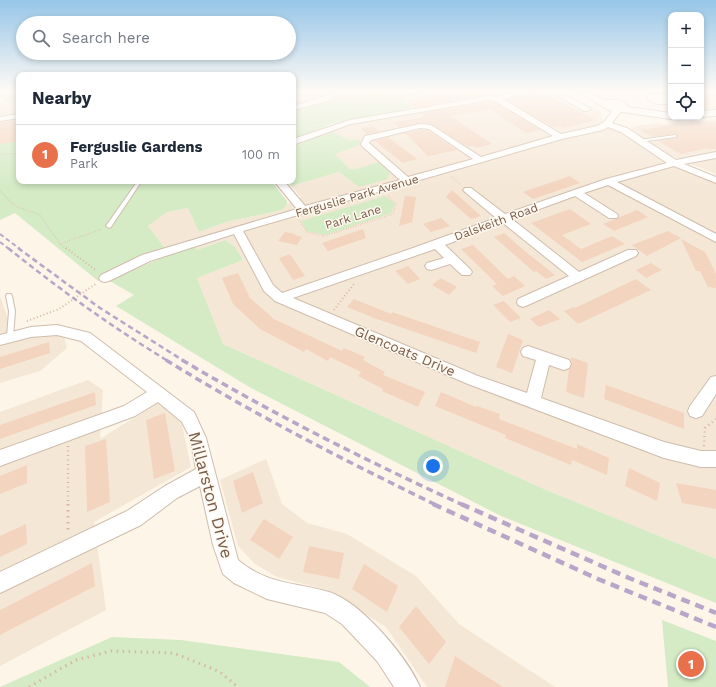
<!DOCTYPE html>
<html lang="en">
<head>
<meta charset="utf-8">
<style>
	:root { --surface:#fff; --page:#f6f6f7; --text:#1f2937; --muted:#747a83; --line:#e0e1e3; --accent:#e8714c }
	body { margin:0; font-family:"Work Sans",sans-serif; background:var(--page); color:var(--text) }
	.controls { position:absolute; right:12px; top:12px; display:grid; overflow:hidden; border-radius:8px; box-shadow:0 2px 6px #0003 }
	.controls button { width:36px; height:36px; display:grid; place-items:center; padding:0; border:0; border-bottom:1px solid var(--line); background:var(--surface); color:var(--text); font:20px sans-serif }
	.you { position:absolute; left:433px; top:466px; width:14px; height:14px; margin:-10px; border:3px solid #fff; border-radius:50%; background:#1a73e8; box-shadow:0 0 0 6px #1a73e833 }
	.badge { display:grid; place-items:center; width:26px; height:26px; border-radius:50%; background:var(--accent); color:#fff; font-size:13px; font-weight:700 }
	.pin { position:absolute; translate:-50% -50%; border:2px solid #fff; box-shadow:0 1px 4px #0006 }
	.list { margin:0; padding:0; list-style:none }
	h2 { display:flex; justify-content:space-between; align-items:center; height:52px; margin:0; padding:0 16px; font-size:17px }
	h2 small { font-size:13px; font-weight:400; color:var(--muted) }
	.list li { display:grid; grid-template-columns:26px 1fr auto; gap:12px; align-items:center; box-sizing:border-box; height:60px; padding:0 16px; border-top:1px solid var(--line) }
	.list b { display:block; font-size:15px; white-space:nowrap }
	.list p { margin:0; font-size:13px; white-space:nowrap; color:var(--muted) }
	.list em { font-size:13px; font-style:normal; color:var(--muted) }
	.icon { flex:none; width:22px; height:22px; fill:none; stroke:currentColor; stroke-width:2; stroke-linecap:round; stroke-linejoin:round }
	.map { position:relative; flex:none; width:716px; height:687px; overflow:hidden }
	.search { position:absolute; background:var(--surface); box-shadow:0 2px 6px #0003; left:16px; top:16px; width:280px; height:44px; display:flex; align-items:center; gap:10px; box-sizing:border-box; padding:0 14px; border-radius:22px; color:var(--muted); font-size:15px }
	.panel { position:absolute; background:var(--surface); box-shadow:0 2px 6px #0003; left:16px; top:72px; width:280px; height:112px; border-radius:8px }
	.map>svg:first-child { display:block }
	.residential { fill:#f5e7d6 }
	.green { fill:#d4ebc5 }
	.building { fill:#f3d4bf }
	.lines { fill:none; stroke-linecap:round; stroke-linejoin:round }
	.service-casing { stroke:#cfbdad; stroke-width:2 }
	.minor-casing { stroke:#cfbdad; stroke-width:2 }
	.tertiary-casing { stroke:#cfbdad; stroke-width:2 }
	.path-far4 { stroke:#d8b7a1; stroke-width:1; stroke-dasharray:0.5 1.5; stroke-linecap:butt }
	.path-far3 { stroke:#d8b7a1; stroke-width:1.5; stroke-dasharray:0.5 2; stroke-linecap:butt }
	.path-far2 { stroke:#d8b7a1; stroke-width:2; stroke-dasharray:1 2.5; stroke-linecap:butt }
	.path-far1 { stroke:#d8b7a1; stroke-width:2.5; stroke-dasharray:1 3.5; stroke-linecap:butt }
	.path { stroke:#d8b7a1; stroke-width:3; stroke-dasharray:1.5 4.5; stroke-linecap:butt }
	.service { fill:#fff; fill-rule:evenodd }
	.minor { fill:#fff; fill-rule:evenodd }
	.tertiary { fill:#fff; fill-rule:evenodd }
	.rail-far3 { stroke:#b8a5c8; stroke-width:2; stroke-dasharray:4.5 3; stroke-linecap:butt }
	.rail-far2 { stroke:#b8a5c8; stroke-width:2.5; stroke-dasharray:5.5 3.5; stroke-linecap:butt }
	.rail-far1 { stroke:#b8a5c8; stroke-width:3.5; stroke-dasharray:7 4.5; stroke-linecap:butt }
	.rail { stroke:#b8a5c8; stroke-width:4.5; stroke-dasharray:9 6; stroke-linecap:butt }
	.labels { text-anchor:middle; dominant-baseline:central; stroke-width:3; stroke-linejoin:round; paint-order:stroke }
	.far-street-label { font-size:12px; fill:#785c4b; stroke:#fff9ef }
	.street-label { font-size:14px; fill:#785c4b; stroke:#fff9ef }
	.near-street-label { font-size:17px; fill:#785c4b; stroke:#fff9ef }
</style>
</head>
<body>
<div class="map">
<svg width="716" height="687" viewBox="0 0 716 687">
	<rect width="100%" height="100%" fill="#fdf5e8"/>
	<g class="residential">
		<path d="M293,91h36l6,5 -2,3 -40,11z"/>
		<path d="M437,91h105l11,3 32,16 8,-1 9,3v7l56,39 58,25v376l-170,-69 -323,-146 -26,-66 46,-18 -8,-13 -10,-7 -28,10 -30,1 -19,-25 19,-14 21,-4 11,24 27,-10 56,-12 5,-6 14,-7 -10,-11 48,-14 20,15 20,-24 -23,6h-6l-15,-15 25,-9 -29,-14 34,-10 52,-9 -16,-15z"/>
		<rect x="701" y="91" width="15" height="18"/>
		<path d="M19,100v41l-17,3 -2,-13v-28z"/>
		<path d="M716,120v54l-49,-20 -37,-25 6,-3z"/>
		<path d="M0,296l12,35 49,-4 6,21 -27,23 -40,12z"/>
		<path d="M88,380l15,10 -3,49 61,-38 20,19 10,47 -97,55 12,88 -106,56v-254z"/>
		<path d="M266,459l16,45 25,19 40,11 69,42 43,48 96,63h-128l-41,-60 -59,-37 -50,-13 -22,-13 -17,-18 -18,-66z"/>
	</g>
	<g class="green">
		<path d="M0,91h19v9l-14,2 -5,-7z"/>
		<path d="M329,91h108l-36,6 11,11 -61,11 -20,5 -38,15v-29l40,-11 2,-3z"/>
		<path d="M0,131l3,12 16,-2v40h252l16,20v3l-5,6 -56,12 -27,10 -11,-24 -21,4 -19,14 19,25 -21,7 -48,23 -83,-68 -15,7z"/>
		<path d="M331,131l18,9h11v5l-25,9 15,15h6l23,-7 11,10 -3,7 -28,8 -20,-15 -48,14 -4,-5h6v-34z"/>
		<path d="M385,196l10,8 -4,9 -66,22 -18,-4 -6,-10z"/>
		<path d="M225,240l10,7 8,13 -46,18 26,66 323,146 170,69v44l-215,-87 -250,-128 -135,-82 18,-11 -26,-15 86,-35 3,5z"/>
		<path d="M662,620l54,21v46h-48z"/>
		<path d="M112,637l69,3 158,22 31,25h-370z"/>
	</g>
	<g class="building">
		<path d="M472,91h39l-15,4h-6l-75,12 -7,-5z"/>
		<path d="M537,91l1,6 9,-2 49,25 -33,8 -4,-2 -6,1 -46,-27z"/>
		<path d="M701,92l11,6 -8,11 -3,1z"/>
		<path d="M490,102h4l46,28 -14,3 -35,-23 -40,6 41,28 -16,4 -3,-2 -5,1 -37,-23 -11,-1 -21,4 -5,-5 31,-5 -3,-4z"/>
		<path d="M13,121l-1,1 7,-1v20l-19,3v-22z"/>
		<path d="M716,122v27h-8l-1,-1 -26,6 -23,-13 18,-3 2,-1v-2l-3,-1 -23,3 -12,-7 29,-5z"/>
		<path d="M372,126l8,5 -13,3 -6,-5z"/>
		<path d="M420,130h8l29,20 -29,6 -23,-23z"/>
		<path d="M388,137l29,22 -14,4 -28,-22z"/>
		<path d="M570,176l10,7 -47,16 -10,-7z"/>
		<path d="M452,190l29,26 -10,3 -25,-22z"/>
		<path d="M405,196l11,1 -4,25 -13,4z"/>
		<path d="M570,209l21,15 -29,11 19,14 31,-13 13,8 -43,18 -51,-39z"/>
		<path d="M637,210l11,7 -34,14 -11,-7z"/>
		<path d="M441,218l9,8 -19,6 -8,-8z"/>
		<path d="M363,229l3,9 -38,13 -6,-8z"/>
		<path d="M668,231l13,7 -34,18 -15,-11z"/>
		<path d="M285,232l10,2v1l7,2 -5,8 -19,-4z"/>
		<path d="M504,233l22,19 29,23 -9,4 -10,-8 -2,1 -40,-35z"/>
		<path d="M681,239l24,13 11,22v14l-8,-1 -8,-16h-4z"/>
		<path d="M473,245l35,34 6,-3 11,10 -22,10 -11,-10 5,-2 -36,-35z"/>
		<path d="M290,254l15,22 -12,4 -14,-22z"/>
		<path d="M651,263l11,7 -16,8 -10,-8z"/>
		<path d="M408,266l12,13 -12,5 -13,-13z"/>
		<path d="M238,273l12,25 24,21 68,32 2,-3 21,9 -2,3 22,12 -2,3 42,17 -7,15 -36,-16 1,-2 -25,-13 3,-4 -31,-15 -2,4 -22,-12 -2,3 -44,-23 -27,-25 -11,-26z"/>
		<path d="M441,278l16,9 -8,8 -17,-10z"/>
		<path d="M636,279l15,11 -73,34 -14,-13 10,-4 1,1z"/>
		<path d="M354,299l37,15 1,-2 88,30 -4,11 -102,-35 -27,-11z"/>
		<path d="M504,301l17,17 -11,4 -17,-17z"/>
		<path d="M549,310l11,9 -21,8 -9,-8z"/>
		<path d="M508,334l15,6 -11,33 -16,-6z"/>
		<path d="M49,342l1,11 -50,16v-12z"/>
		<path d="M571,357l17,6 -4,35 -18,-6 3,-23 3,-4z"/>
		<path d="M606,385l78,28v16l-80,-30z"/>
		<path d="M95,392l1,13 -96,34v-14z"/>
		<path d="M441,392l35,15 1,-1 23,8 -1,5 78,30v-5l32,14 -2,17 -35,-15 -1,5 -66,-27 1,-3 -71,-29z"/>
		<path d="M165,413l10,58 -21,8 -8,-59z"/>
		<path d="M106,439l4,63 -23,10 -2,-66z"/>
		<path d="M27,465v18l-27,11v-18z"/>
		<path d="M629,468l31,15 -3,18 -32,-15z"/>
		<path d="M253,472l10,31 -21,10 -9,-32z"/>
		<path d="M676,483l40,7v19l-34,-6z"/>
		<path d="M264,519l29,18 -14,22 -29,-19z"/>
		<path d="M26,524l1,20 -27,13v-21z"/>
		<path d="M309,546l35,7 -5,26 -36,-7z"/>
		<path d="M92,563l3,23 -95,49v-25z"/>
		<path d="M364,564l34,22 -11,26 -35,-23z"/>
		<path d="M416,606l30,36 -17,22 -30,-37z"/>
		<path d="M455,656l18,12 30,19h-58z"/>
	</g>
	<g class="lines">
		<defs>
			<g id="service">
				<path d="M675,135l2,1 -1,1 -37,5 -2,-1 2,-1z"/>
				<path d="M113,181h69l-2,1h-39l-30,45 -2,1 -3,-2 31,-44h-22z"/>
				<path d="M7,294h4l1,2 3,15 -2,26 -1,2h-4l-1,-2 2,-26 -3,-15z"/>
			</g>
			<g id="minor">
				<path d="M321,91h7l5,6 -5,4 -35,9v-4l32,-10z"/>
				<path d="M518,91h16l-31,8 58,35 36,-8 7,-4 11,-14h3l4,2 -10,13 15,5 49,32 40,-8v6l-32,6 32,13v6l-42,-17 -57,16 99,52v8l-108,-57 -24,8 33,21 1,2 -1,2h-8l-34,-22 -63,23 67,53 49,-22h8l2,3 -2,3 -108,49 -5,2 -5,-2 -1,-3 1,-3 51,-23 -66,-53 -58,22 25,24 2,3 -2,3h-8l-12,-11 -19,6 -4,-1 -2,-3 2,-3 17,-5 -9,-9 -142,49 185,78 49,17 9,-33 -13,-4 -2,-4 2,-4 5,-2 41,14 2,4 -2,4 -5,2 -15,-5 -8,33 123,44 37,9h15v16h-15l-37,-9 -196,-74 -193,-83 -11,-10 -30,-57 -84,27 -41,20 -4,1 -4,-1 -2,-3 2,-3 41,-20 155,-46 -23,-28h10l21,25 95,-26 -38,-34 -1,-2 4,-8 55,-12 11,1 50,32 72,-21 -58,-35 -5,-1 -139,24 -58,21v-6l57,-19 140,-24 6,1zM608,127l13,5 46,31 -61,16 -101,35 -34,-26h-6l-2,2 2,2 31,26 -83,30 -131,45 -9,-8 -30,-54 319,-92 41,-9zM420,128l9,1 44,30 -65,18 -39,-34 2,-3z"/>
				<path d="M550,91h9l32,18 -4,2h-3z"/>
				<path d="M709,91h7v4z"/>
				<path d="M651,93l14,2 6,3v4c-8,4 -17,3 -24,-4z"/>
				<path d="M19,114v4l-19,3v-4z"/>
				<path d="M57,325l33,8 104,79 12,26 32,122c30,25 56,22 91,32 32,10 78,65 91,95h-26l-17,-26 -35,-37 -17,-11 -58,-14 -33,-16 -11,-9 -10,-29 -13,-59 -23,12 -36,27 -141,68v-21l127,-61 38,-25 31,-17 -6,-31 -8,-16 -24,-20 -23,14 -135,50v-16l124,-44 23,-14 -66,-51 -24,-6 -26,2 -31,8v-10l31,-8z"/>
				<path d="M716,376v18l-14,22 -6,2 -6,-2 -2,-5 2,-5 21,-29z"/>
			</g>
			<g id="tertiary">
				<path d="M578,91c15,0 12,4 24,8 9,4 17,-5 26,8l43,6v4h4l-4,2 -63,-9z"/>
				<path d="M716,110v6l-15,1v-6z"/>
			</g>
		</defs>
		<use href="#service" class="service-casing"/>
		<use href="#minor" class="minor-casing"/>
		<use href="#tertiary" class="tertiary-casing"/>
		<g class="path-far4">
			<path d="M349,97l15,14"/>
			<path d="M337,101c19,-6 40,-14 58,-1v7"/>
			<path d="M306,113l8,10"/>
			<path d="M310,126l4,-3 9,-1"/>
			<path d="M637,127l21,-3"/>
			<path d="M0,155l19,-2"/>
		</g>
		<g class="path-far3">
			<path d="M452,177l9,8"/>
			<path d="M0,191l15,15 25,9 20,29 7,5"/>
			<path d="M299,220l8,12 17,4 69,-22 3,-10 -9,-9"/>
			<path d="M60,244l42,-15"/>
		</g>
		<g class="path-far2">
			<path d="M66,248l31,23"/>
			<path d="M334,310l20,-26"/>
			<path d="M27,321l32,-12 38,-26"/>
		</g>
		<g class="path-far1">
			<path d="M68,446v59"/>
			<path d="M704,446l1,-18 11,-9"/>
		</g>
		<g class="path">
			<path d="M68,504v30"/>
			<path d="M29,687l47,-27 35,-9 63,2 46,19 18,15"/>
		</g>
		<use href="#service" class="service"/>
		<use href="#minor" class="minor"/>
		<use href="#tertiary" class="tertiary"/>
		<g class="rail-far3">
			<path d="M0,234l20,15"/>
			<path d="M0,242l9,7"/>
		</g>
		<g class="rail-far2">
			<path d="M8,248c51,41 104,79 160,113"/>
			<path d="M18,248l82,60 84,53"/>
		</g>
		<g class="rail-far1">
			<path d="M166,360c87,54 178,100 270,145"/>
			<path d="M182,360c91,54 185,101 281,145"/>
		</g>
		<g class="rail">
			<path d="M433,504l165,75 118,48"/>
			<path d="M461,504l168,74 87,35"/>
		</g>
	</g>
	<linearGradient id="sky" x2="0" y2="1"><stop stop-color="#96c6e8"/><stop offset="0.48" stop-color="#fefaf5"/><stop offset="1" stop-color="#fefaf5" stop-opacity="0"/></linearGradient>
	<rect width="716" height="188" fill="url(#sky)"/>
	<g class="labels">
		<g class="far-street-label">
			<text transform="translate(357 196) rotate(-16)">Ferguslie Park Avenue</text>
			<text transform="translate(353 217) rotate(-17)">Park Lane</text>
			<text transform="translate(496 222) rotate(-20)">Dalskeith Road</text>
		</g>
		<g class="street-label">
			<text transform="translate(405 351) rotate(23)">Glencoats Drive</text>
		</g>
		<g class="near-street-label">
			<text transform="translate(211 495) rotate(75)">Millarston Drive</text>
		</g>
	</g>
</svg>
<div class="controls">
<button>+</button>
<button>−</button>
<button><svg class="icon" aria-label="locate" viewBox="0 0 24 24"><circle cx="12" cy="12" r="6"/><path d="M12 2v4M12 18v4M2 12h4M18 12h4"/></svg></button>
</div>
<div class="you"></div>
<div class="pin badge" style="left:691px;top:664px">1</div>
<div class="search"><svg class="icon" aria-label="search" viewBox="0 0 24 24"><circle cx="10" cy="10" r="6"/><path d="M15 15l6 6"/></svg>Search here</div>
<section class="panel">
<h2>Nearby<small></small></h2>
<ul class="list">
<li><span class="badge">1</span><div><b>Ferguslie Gardens</b><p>Park</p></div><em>100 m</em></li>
</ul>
</section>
</div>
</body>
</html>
